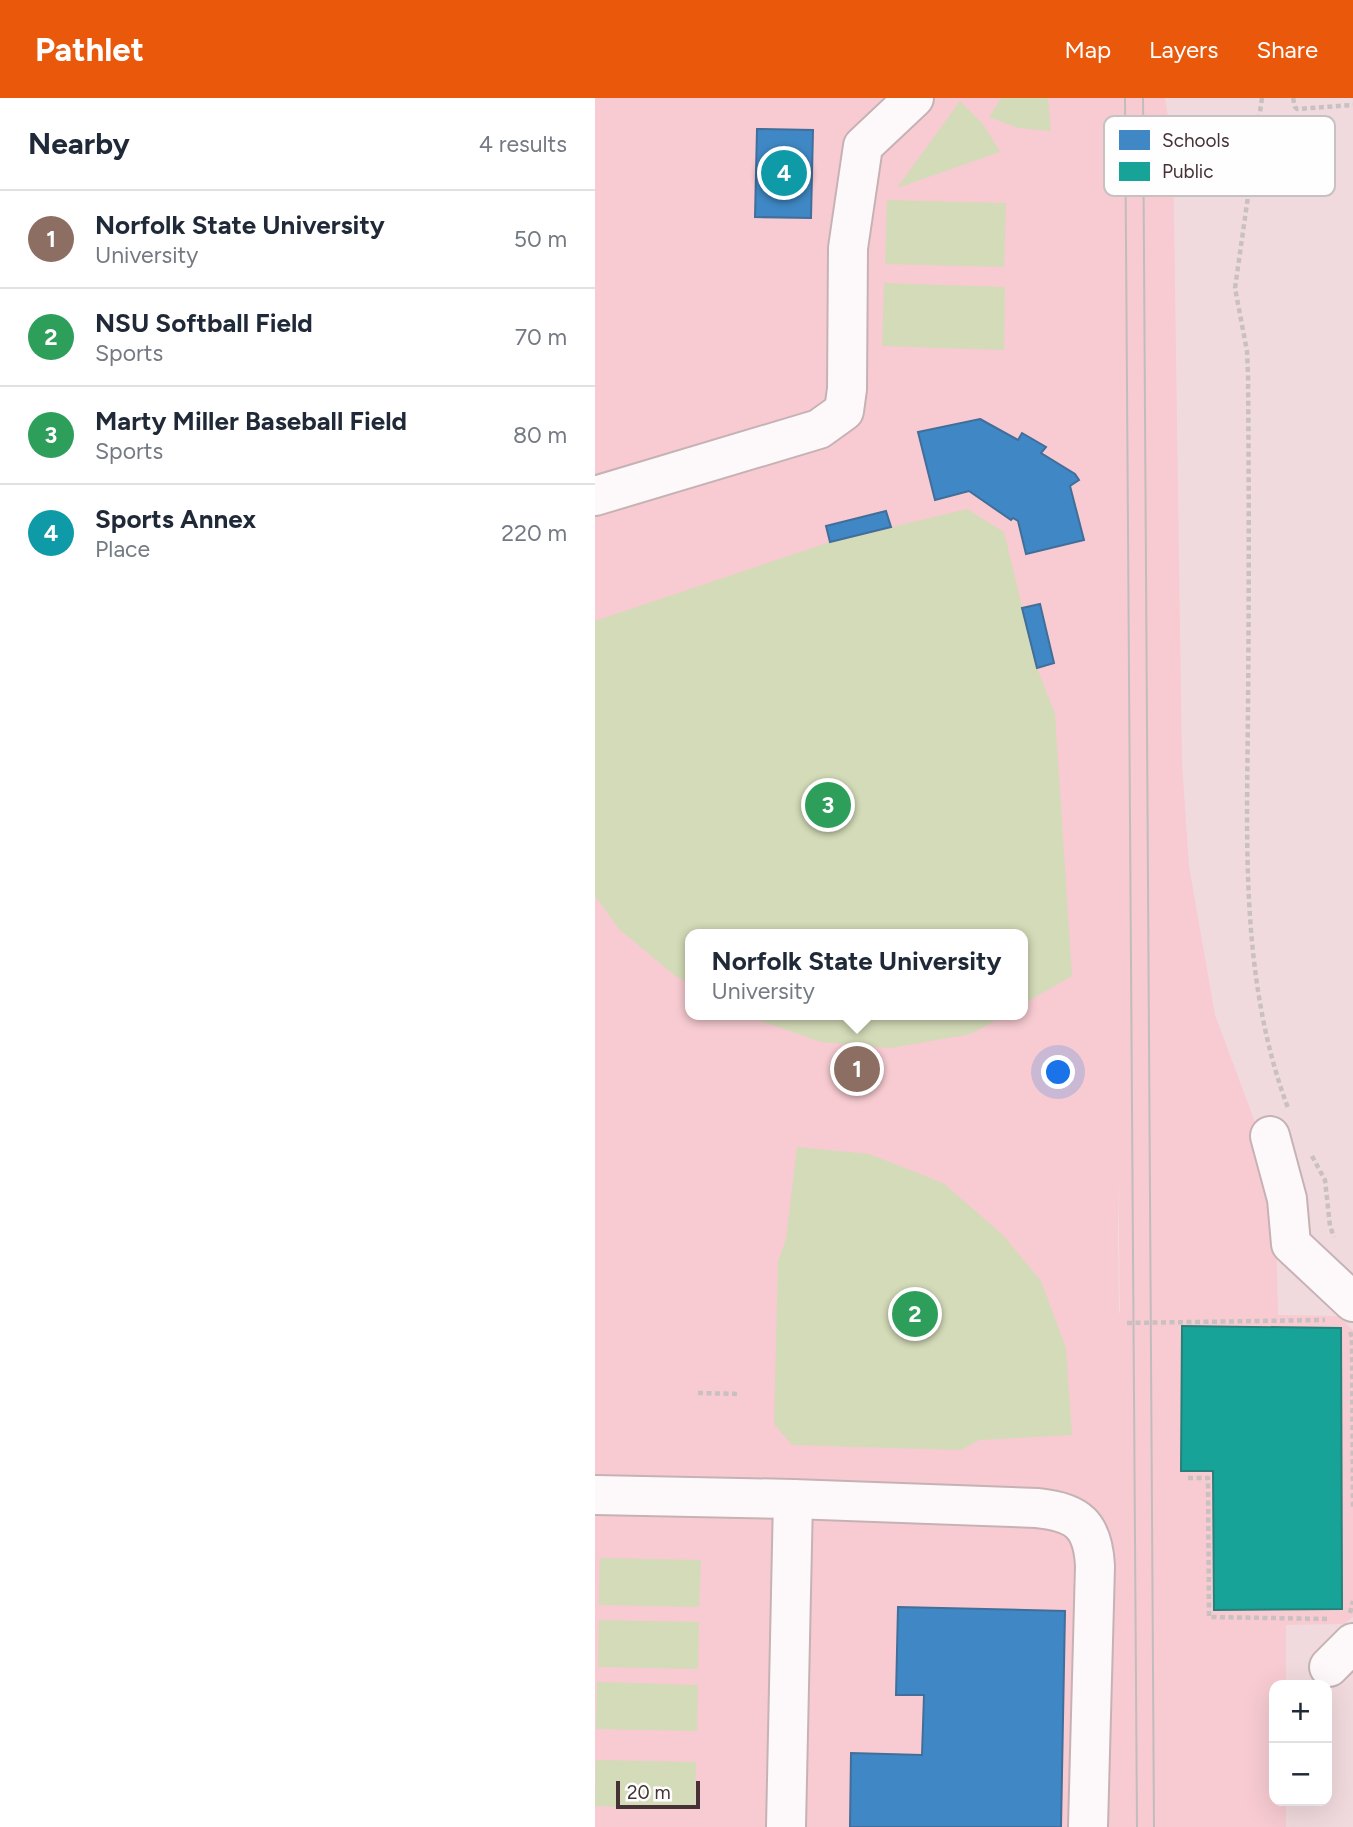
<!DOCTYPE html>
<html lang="en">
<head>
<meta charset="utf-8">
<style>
	:root { --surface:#fff; --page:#f6f6f7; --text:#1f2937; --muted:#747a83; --line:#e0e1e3; --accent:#ea580c }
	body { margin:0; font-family:Figtree,sans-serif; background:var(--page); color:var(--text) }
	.controls { position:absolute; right:21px; bottom:21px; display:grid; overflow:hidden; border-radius:14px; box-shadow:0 7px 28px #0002 }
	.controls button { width:63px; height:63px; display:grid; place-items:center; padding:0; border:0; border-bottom:2px solid var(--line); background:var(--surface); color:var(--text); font:35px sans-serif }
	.scale { position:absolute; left:21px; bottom:18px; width:84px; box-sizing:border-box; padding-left:7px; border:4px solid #463235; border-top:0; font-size:19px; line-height:24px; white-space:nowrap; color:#463235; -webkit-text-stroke:5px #fefefe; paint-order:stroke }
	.you { position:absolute; left:464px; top:975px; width:24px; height:24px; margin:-18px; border:5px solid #fff; border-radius:50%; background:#1a73e8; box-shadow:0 0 0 10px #1a73e833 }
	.badge { display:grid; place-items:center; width:46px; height:46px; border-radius:50%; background:var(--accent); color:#fff; font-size:23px; font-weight:700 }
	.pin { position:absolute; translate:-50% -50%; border:4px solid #fff; box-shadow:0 2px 7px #0006 }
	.popup { position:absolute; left:90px; top:831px; width:343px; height:91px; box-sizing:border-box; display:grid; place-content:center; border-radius:14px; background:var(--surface); filter:drop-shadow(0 2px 5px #0005); font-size:23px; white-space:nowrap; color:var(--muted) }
	.popup b { font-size:26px; color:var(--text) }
	.popup::after { content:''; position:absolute; left:50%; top:100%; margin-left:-14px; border:14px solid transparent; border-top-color:var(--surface) }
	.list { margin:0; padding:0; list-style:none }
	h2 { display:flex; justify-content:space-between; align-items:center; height:91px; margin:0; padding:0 28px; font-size:30px }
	h2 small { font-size:23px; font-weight:400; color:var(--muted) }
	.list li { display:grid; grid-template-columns:46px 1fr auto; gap:21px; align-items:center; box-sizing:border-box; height:98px; padding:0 28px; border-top:2px solid var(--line) }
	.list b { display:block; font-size:26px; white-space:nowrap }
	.list p { margin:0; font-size:23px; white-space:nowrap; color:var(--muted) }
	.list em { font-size:23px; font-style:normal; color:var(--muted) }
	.map { position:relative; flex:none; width:758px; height:1729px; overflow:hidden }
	header { display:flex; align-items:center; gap:42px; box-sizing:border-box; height:98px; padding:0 35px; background:var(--accent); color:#fff }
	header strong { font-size:33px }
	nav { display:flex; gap:38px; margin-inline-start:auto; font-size:24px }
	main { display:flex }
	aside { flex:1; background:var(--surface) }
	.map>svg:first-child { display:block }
	.built { fill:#f7cbd1; fill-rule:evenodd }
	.green { fill:#d4dbb8 }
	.schools { fill:#3f88c5; stroke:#416e9a; stroke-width:2 }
	.public { fill:#17a398; stroke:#25817a; stroke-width:2 }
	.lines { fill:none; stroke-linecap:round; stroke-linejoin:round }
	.minor-casing { stroke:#c6b2b5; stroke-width:42 }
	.path { stroke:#c9c0c1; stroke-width:4.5; stroke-dasharray:5 3.5; stroke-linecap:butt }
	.minor { stroke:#fdf9fa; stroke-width:38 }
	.tram { stroke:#c2bcbd; stroke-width:2 }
	.key { fill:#fefefe; stroke:#c7c1c2; stroke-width:2 }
	.key-label { font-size:19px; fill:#463235 }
</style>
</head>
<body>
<header>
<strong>Pathlet</strong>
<nav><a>Map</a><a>Layers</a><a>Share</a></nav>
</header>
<main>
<aside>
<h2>Nearby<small>4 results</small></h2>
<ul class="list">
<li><span class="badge" style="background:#8d6e63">1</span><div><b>Norfolk State University</b><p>University</p></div><em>50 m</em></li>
<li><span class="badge" style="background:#2e9e5b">2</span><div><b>NSU Softball Field</b><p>Sports</p></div><em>70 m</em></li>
<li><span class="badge" style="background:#2e9e5b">3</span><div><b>Marty Miller Baseball Field</b><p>Sports</p></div><em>80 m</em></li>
<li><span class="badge" style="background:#0f9aa8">4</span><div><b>Sports Annex</b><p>Place</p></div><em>220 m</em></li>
</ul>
</aside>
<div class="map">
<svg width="758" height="1729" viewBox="0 0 758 1729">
	<rect width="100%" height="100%" fill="#f1dadd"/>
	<path class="built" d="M0,0h570l8,50 9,615 7,103 26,149 47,126 14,79 2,95 60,1 15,14v287l-9,7 -58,1v60h-12v116h12v26h-691zM96,836h332v81h-332zM523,1072l2,143h-1l-1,-85z"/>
	<g class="green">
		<path d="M406,0h47l3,33 -32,-3 -30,-11z"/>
		<path d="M365,3l23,23 17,28 -103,36z"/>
		<path d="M292,102l119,3 -2,64 -119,-3z"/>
		<path d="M289,185l121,4 -1,63 -122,-4z"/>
		<path d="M372,411l37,23 33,136 18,46 17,262 -49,28v-70h-332v51l-17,-10 -55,-46 -24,-33v-275l235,-79z"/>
		<path d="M149,917h261l-34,19 -80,14 -70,-6z"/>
		<path d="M202,1049l72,7 74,29 59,51 39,47 25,67 6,87 -93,5 -18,10 -169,-5 -18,-21 4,-162 8,-23z"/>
		<path d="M5,1460l101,2 -2,47 -100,-2z"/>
		<path d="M4,1522l100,2 -1,47 -100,-2z"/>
		<path d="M2,1584l101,3 -1,46 -101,-2z"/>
		<path d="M1,1662l100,2 -1,47 -100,-3z"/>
	</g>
	<g class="schools">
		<path d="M162,31l56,1 -2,88 -56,-1z"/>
		<path d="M385,321l38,21 4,-7 24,14 -5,6 34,21 4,6 -9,6 14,54 -58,14 -8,-33 -5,-3 -2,2 -42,-29 -34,9 -17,-68z"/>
		<path d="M291,413l5,16 -61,15 -4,-16z"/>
		<path d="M445,506l14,59 -17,5 -15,-60z"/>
		<path d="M303,1509l167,4 -4,216h-211l1,-74 71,2 2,-60h-28z"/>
	</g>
	<path class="public" d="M587,1228l159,2 1,281 -128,1 -1,-139h-32z"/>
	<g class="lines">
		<defs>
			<g id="minor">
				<path d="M0,398l224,-67 25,-18 3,-22 1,-141 15,-102 51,-48"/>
				<path d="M675,1038l17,63 4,45 62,58"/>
				<path d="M0,1397l198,4 244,9c41,4 56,17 58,58l-7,261"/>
				<path d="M734,1569l24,-24"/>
				<path d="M191,1729l7,-328"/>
			</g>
		</defs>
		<use href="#minor" class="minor-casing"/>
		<g class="path">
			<path d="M667,0l-27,190 12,63 1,23c1,111 1,223 0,335 -1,134 -8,271 40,399"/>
			<path d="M698,0l2,9 2,2 56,-4"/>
			<path d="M717,1058l13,24 5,46 4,11"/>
			<path d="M532,1225l198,-3"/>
			<path d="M755,1234l2,5 1,173"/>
			<path d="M103,1295l42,1"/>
			<path d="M593,1380h20l1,139 121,2"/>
			<path d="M755,1515l3,-12"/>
		</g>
		<use href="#minor" class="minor"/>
		<g class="tram">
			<path d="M530,0l12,1729"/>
			<path d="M548,0l11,1729"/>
		</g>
	</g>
	<rect x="509" y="18" width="231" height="80" rx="10" class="key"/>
	<rect x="524" y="32" width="31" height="20" fill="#3f88c5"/>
	<rect x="524" y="64" width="31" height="19" fill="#17a398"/>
	<g class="key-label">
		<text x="567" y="49">Schools</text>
		<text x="567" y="80">Public</text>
	</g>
</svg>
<div class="controls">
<button>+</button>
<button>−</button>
</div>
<div class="scale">20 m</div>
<div class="you"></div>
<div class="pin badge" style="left:262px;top:971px;background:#8d6e63">1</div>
<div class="popup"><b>Norfolk State University</b>University</div>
<div class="pin badge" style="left:320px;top:1216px;background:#2e9e5b">2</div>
<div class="pin badge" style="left:233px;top:707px;background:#2e9e5b">3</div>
<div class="pin badge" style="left:189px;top:75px;background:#0f9aa8">4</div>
</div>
</main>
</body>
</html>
